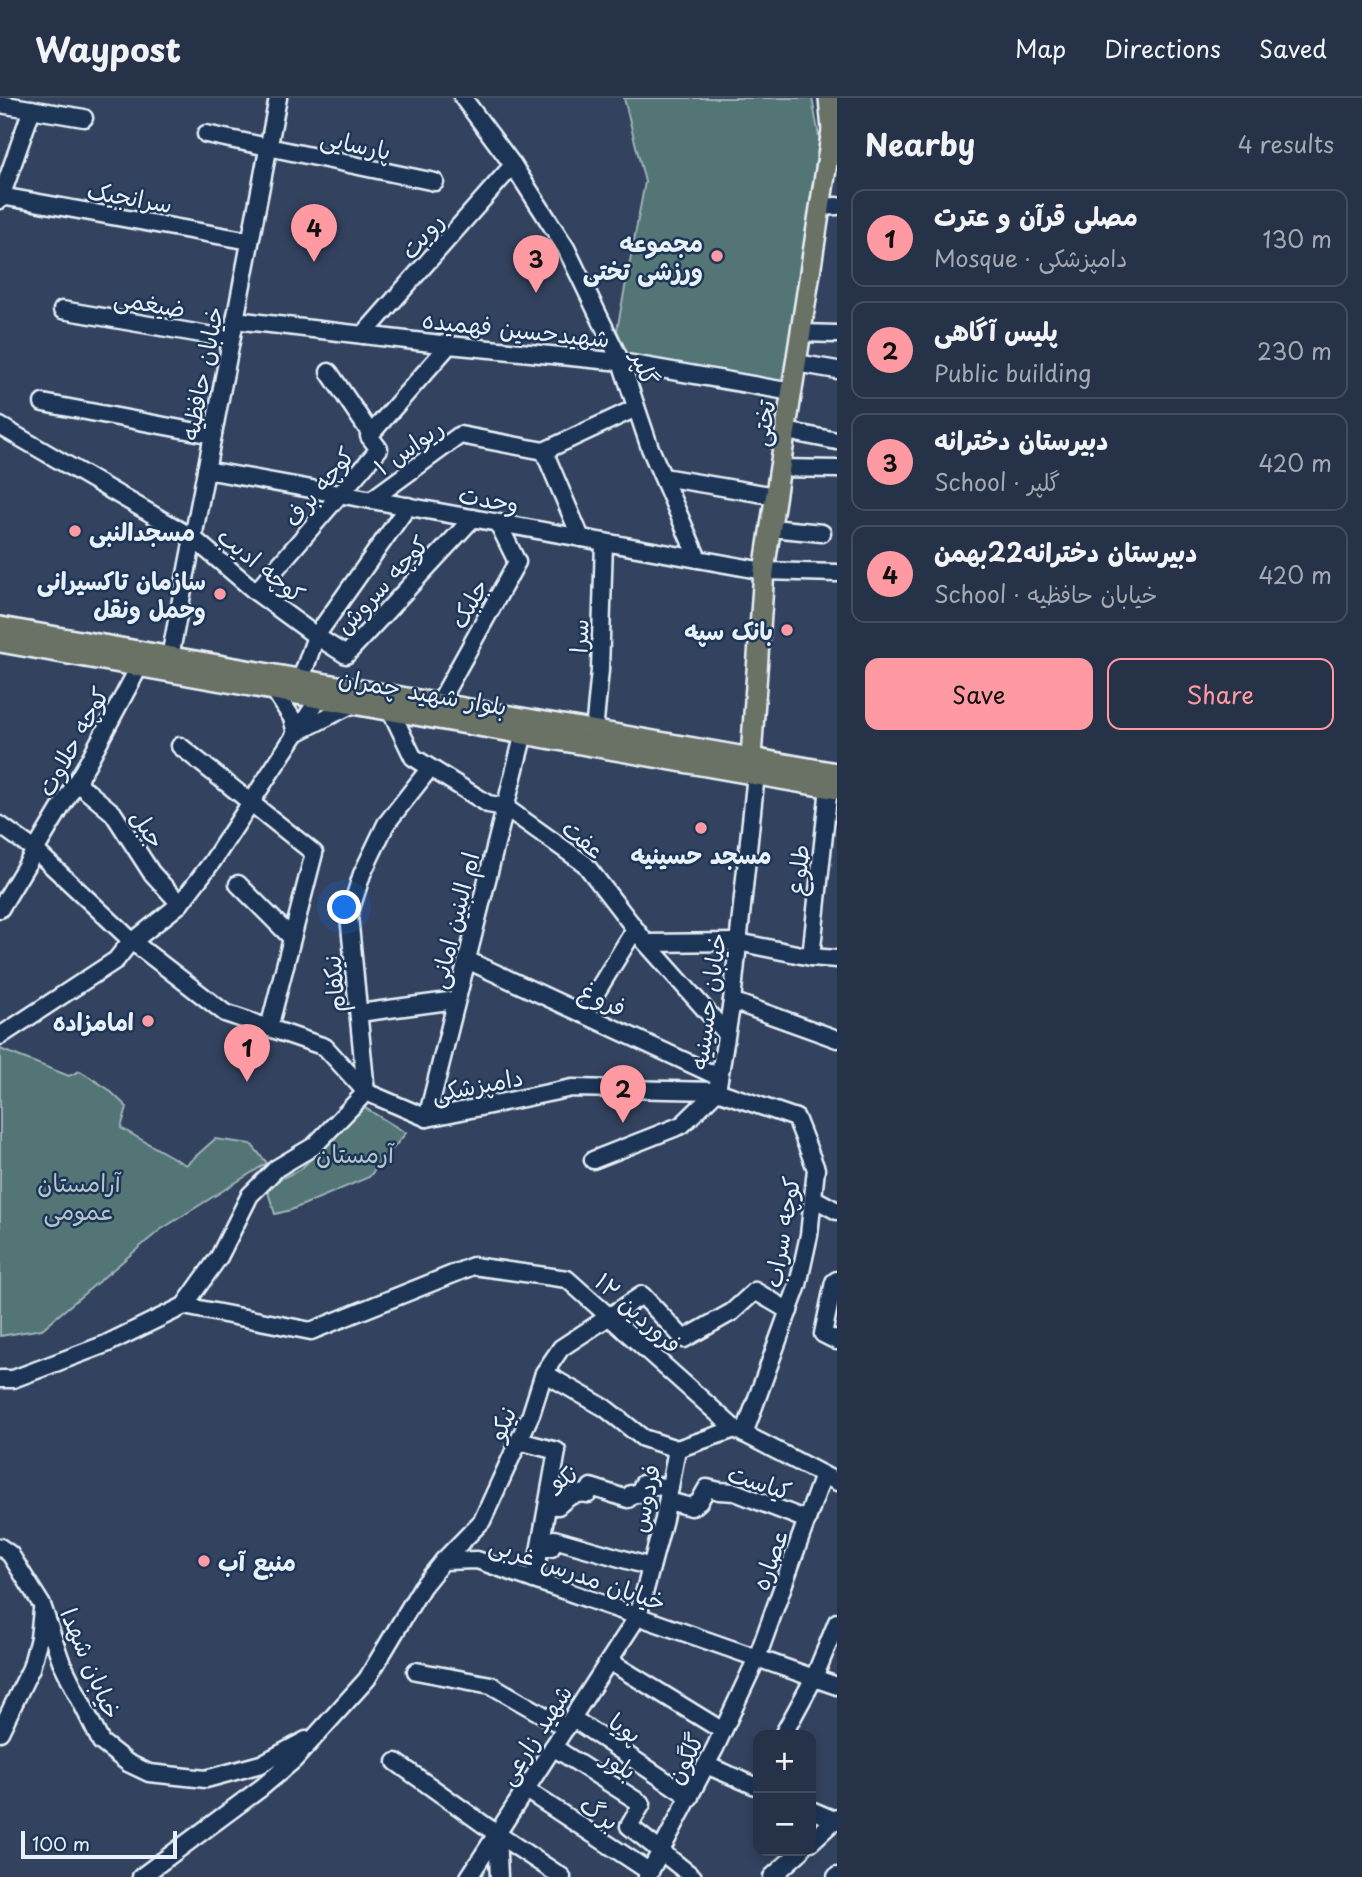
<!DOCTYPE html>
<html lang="en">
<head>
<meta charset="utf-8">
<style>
	:root { --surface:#263247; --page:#2e3a4e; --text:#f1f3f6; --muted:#a4aab4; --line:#424d60; --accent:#ff9aa2 }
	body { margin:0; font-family:"Playpen Sans","Playpen Sans Arabic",sans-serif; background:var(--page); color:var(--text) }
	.controls { position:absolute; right:21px; bottom:21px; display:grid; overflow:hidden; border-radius:14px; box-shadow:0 4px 10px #0003 }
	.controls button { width:63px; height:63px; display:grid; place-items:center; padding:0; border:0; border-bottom:2px solid var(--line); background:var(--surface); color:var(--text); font:35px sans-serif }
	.scale { position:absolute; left:21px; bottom:18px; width:156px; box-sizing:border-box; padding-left:7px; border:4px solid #e8f1f8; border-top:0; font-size:19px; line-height:24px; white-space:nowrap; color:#e8f1f8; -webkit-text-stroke:5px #1d3557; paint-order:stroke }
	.you { position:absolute; left:345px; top:810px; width:24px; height:24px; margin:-18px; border:5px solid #fff; border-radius:50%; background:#1a73e8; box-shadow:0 0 0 10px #1a73e833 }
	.badge { display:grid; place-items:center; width:46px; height:46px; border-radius:50%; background:var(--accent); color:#111; font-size:23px; font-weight:700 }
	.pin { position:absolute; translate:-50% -58px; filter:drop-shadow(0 2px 4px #0008) }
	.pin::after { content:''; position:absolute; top:37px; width:24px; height:21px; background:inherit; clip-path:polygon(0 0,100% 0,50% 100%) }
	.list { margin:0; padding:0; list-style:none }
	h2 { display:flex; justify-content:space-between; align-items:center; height:91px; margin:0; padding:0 28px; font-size:30px }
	h2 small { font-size:23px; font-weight:400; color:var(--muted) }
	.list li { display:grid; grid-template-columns:46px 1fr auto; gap:21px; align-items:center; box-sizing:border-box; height:98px; margin:0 14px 14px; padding:0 14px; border:2px solid var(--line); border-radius:14px }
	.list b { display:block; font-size:26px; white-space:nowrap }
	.list p { margin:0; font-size:23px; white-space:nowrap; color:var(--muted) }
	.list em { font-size:23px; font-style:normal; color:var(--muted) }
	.actions { display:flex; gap:14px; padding:21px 28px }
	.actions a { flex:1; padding:16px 0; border:2px solid var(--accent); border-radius:14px; text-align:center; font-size:24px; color:var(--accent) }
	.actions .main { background:var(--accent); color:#111 }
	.map { position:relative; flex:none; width:837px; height:1779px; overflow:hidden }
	header { display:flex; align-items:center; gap:42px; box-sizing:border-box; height:98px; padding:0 35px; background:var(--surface); border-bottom:2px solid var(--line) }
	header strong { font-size:33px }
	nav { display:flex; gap:38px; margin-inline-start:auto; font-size:24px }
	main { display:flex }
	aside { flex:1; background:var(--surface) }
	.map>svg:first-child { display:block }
	.green { fill:#527575; stroke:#9db3b6; stroke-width:2 }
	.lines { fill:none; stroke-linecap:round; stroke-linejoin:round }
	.minor-casing { stroke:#e8f1f8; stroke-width:21 }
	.major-casing { stroke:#e8f1f8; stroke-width:24 }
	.minor { stroke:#1d3557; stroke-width:16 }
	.major { stroke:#6b7165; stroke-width:19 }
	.poi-dot { fill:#ff9aa2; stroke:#1d3557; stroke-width:2.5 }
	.labels { text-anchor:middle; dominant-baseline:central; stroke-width:5; stroke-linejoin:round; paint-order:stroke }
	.street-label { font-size:24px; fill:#e8f1f8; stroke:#1d3557 }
	.poi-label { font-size:24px; font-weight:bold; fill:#e8f1f8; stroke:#1d3557; text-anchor:end }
	.park-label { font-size:24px; fill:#b4c6ca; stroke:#1d3557 }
</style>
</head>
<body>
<header>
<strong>Waypost</strong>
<nav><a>Map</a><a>Directions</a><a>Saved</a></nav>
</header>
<main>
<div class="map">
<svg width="837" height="1779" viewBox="0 0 837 1779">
	<rect width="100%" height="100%" fill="#33425f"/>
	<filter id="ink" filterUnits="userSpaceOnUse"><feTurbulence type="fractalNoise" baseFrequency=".0143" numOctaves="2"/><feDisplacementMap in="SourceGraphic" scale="14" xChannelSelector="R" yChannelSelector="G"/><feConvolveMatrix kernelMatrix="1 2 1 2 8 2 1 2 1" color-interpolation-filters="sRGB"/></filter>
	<g filter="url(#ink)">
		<g class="green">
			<path d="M624,0h188l8,44 -36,246 -154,-23 -13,-35 28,-148z"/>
			<path d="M0,951l69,27 11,-5 28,18 19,18 -6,21 65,37 29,-26 36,5 16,19 -107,67 -118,99 -42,7z"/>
			<path d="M362,1008l44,27 -37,44 -78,33 -16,4 -9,-28 35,-17z"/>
		</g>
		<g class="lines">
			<defs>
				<g id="minor">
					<path d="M463,0l50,67 53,83 55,114 29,86 48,111"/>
					<path d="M0,6l84,14"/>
					<path d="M206,36l229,48"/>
					<path d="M1,98l249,45"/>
					<path d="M0,102l32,-91"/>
					<path d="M820,109l17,-1"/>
					<path d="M62,212l169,29"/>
					<path d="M235,222l214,25 172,17 171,30"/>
					<path d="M801,235l36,1"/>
					<path d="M363,237l150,-170"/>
					<path d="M796,265l41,7"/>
					<path d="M329,274l42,62"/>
					<path d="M43,305l170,32"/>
					<path d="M0,328l193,112 63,54 60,44 -15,43"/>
					<path d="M786,333l51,10"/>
					<path d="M544,353l92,-43"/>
					<path d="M780,370l57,1"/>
					<path d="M206,372l558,101 73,2"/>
					<path d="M663,379l113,19"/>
					<path d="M371,402l89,-65 84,16 37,87"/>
					<path d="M408,408l-92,130 30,19 127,-137"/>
					<path d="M771,430l51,5"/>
					<path d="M256,494l123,-143 -10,-13 80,-91"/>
					<path d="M170,559l108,-559"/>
					<path d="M274,592l18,28 4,15 57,-29"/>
					<path d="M439,605l78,-141 -19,-39"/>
					<path d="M391,613l22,46 75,47 17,3 80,57 61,79 80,90"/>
					<path d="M594,634l6,-62 4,-128"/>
					<path d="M180,648l134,107 -45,175"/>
					<path d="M76,684l37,31 38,59 29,32"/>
					<path d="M0,727l35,25 98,92 92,71 100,34 41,45 61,26 145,-30 145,3 79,27 20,51 -7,66 -11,50 -54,149"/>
					<path d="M238,786l54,54"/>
					<path d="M0,811l87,-145 52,-97"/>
					<path d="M646,845l92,-1 73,15 26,2"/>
					<path d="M811,859l18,-170"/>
					<path d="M467,862l252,117"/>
					<path d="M732,903l105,38"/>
					<path d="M359,915l97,-13"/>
					<path d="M583,916l52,-85"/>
					<path d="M0,938l116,-76 11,-14 53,-42 32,-42 107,-164"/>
					<path d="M427,1020l97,-385"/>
					<path d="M593,1062l89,-35 35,-34 15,-90 24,-227"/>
					<path d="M813,1100l24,13"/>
					<path d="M837,1182l-3,2 -11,52 14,7"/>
					<path d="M184,1208l127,25 162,-65 94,13 168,150 102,53"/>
					<path d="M544,1275l61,35 38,30 34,11"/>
					<path d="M0,1281h13l93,-35 78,-38 35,-49 31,-62 27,-27 37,-22 52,-54 -17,-177 13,-41 24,-50 44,-56"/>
					<path d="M519,1343l38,10 -23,129"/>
					<path d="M668,1403l23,6 8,-5 8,-14 12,3 16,1 72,28"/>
					<path d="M548,1407l10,1c10,-9 16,-14 30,-12l3,-7 37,12 3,-5h7l5,-10 27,4"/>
					<path d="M0,1449l10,7 32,51 19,56 40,81 27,21 21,10 57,6 55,-15 45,-24"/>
					<path d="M540,1450h11l3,-9 97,28"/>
					<path d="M443,1463l39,-40 49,-107 13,-41 17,-25 81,-53 42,44 48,-27 23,-21 34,20"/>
					<path d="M609,1563l114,70"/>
					<path d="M416,1573l75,14 75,43"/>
					<path d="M572,1620l118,79"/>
					<path d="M0,1634l31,-64 8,-30 3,-28"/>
					<path d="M783,1637l31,-57 23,-56"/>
					<path d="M553,1649l89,57 -13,22 64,51"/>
					<path d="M396,1664l101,72 65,43"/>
					<path d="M706,1667l52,22"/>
					<path d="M526,1692l124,82"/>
					<path d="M811,1712l26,11"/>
					<path d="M497,1736l2,43"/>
					<path d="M811,1744l26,-24"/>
					<path d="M141,1779l120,-89 33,-28 73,-81 55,-92 21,-26 34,-1 360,126"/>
					<path d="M469,1779l169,-261 26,-97 13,-70 58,-20"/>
					<path d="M647,1779l68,-129 42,-90 66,-183"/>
					<path d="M772,1779l29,-26"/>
					<path d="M836,1779l1,-1"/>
				</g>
				<g id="major">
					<path d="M0,529l837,146"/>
					<path d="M0,544l837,147"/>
					<path d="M755,672l-4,-13 13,-186 68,-441 -3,-32"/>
				</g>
			</defs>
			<use href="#minor" class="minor-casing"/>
			<use href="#major" class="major-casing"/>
			<use href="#minor" class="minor"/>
			<use href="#major" class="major"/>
		</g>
	</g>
	<g class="poi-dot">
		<circle cx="717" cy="158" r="7"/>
		<circle cx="75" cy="433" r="7"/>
		<circle cx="220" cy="496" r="7"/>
		<circle cx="787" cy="532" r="7"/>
		<circle cx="701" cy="730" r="7"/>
		<circle cx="148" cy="923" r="7"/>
		<circle cx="204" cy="1463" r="7"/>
	</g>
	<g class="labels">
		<g class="street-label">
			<text transform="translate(356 45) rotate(12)">پارسایی</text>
			<text transform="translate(130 98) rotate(10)">سرانجیک</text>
			<text transform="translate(421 137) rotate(-49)">رویت</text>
			<text transform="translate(150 204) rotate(10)">ضیغمی</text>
			<text transform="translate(516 230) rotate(6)">شهیدحسین فهمیده</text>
			<text transform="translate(646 270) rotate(70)">گلپر</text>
			<text transform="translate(201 275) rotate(-79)">خیابان حافظیه</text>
			<text transform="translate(762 325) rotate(-81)">تختی</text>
			<text transform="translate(408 348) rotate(-35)">ریواس ۱</text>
			<text transform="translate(318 388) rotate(-50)">کوچه برف</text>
			<text transform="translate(489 400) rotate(10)">وحدت</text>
			<text transform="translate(262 466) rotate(39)">کوچه ادیب</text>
			<text transform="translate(381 486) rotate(-47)">کوچه سروش</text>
			<text transform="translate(468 505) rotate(-61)">جلبک</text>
			<text transform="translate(578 538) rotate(-88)">سرا</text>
			<text transform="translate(423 593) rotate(10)">بلوار شهید چمران</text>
			<text transform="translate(72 643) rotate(-61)">کوچه حلاوت</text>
			<text transform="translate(149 730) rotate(57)">جبل</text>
			<text transform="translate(584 740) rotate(40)">عفت</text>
			<text transform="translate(797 772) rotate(-84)">طلوع</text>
			<text transform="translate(453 822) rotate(-76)">ام البنین امانی</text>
			<text transform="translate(333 886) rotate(-95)">نیکفام</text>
			<text transform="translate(603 900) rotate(25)">فروغ</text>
			<text transform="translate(707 903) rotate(-82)">خیابان حسینیه</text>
			<text transform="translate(477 986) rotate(-11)">دامپزشکی</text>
			<text transform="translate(781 1134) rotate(-80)">کوچه سراب</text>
			<text transform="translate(639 1214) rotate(42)">۱۲ فروردین</text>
			<text transform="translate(501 1325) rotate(-66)">نیکو</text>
			<text transform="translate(563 1378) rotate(-23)">نکو</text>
			<text transform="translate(760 1383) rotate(18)">کیاست</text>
			<text transform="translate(644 1400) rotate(-78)">فردوس</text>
			<text transform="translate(769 1461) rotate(-70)">عصاره</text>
			<text transform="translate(578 1474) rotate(19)">خیابان مدرس غربی</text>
			<text transform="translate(92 1565) rotate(67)">خیابان شهدا</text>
			<text transform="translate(626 1629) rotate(34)">پویا</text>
			<text transform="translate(534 1636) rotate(-57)">شهید زارعی</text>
			<text transform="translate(684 1660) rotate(-63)">گلگون</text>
			<text transform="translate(620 1665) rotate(33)">بلور</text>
			<text transform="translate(600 1714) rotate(34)">برگ</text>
		</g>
		<g class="poi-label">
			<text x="703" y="144">مجموعه<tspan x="703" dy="28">ورزشی تختی</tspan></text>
			<text x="89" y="433" text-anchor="start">مسجدالنبی</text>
			<text x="206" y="482">سازمان تاکسیرانی<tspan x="206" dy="28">وحمل ونقل</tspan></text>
			<text x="773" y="532">بانک سپه</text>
			<text x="701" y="756" text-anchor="middle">مسجد حسینیه</text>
			<text x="134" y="923">امامزاده</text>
			<text x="218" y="1463" text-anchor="start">منبع آب</text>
		</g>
		<g class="park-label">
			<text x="355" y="1055">آرمستان</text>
			<text x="79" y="1084">آرامستان<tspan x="79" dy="28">عمومی</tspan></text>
		</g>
	</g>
</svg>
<div class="controls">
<button>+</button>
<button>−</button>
</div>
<div class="scale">100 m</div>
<div class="you"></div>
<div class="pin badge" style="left:247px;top:984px">1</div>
<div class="pin badge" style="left:623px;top:1025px">2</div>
<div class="pin badge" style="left:536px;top:195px">3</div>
<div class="pin badge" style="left:314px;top:164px">4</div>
</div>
<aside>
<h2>Nearby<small>4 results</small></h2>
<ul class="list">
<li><span class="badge">1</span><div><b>مصلی قرآن و عترت</b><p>Mosque · دامپزشکی</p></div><em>130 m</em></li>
<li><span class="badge">2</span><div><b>پلیس آگاهی</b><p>Public building</p></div><em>230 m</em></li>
<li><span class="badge">3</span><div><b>دبیرستان دخترانه</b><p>School · گلپر</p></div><em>420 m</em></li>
<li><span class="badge">4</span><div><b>دبیرستان دخترانه22بهمن</b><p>School · خیابان حافظیه</p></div><em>420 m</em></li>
</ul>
<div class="actions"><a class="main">Save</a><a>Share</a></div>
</aside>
</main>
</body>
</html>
